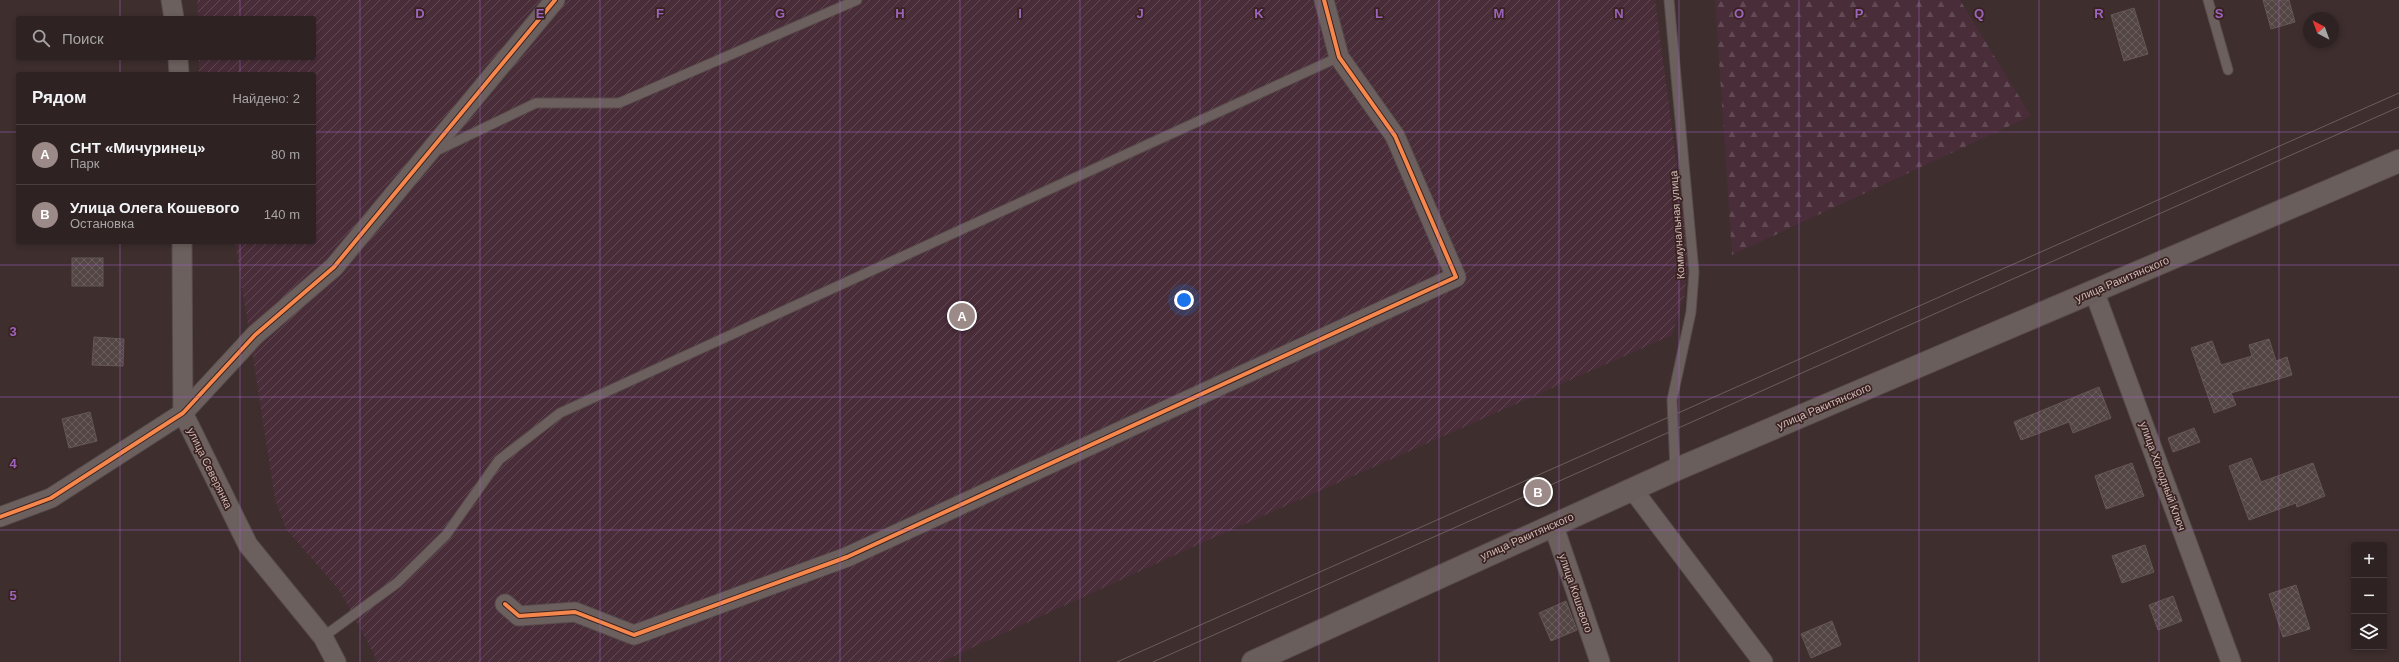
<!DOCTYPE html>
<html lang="ru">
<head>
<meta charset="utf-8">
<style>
	:root { --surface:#2e2222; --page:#3a2f2f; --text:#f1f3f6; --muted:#a7a4a5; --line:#493f40; --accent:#9c8a88 }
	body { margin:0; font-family:Arial,sans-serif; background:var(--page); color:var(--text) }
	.controls { position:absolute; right:12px; bottom:12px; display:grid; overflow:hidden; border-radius:4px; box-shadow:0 2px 6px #0003 }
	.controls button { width:36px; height:36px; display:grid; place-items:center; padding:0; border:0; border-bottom:1px solid var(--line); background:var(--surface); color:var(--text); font:20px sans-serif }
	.compass { position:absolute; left:2303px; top:12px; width:36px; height:36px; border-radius:50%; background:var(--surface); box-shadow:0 2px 6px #0003; rotate:319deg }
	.you { position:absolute; left:1184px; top:300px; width:14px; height:14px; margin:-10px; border:3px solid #fff; border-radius:50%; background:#1a73e8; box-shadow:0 0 0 6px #1a73e833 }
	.badge { display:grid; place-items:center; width:26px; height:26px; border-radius:50%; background:var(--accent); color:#fff; font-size:13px; font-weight:700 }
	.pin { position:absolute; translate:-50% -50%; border:2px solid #fff; box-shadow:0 1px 4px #0006 }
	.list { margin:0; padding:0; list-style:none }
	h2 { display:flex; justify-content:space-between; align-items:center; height:52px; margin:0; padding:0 16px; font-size:17px }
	h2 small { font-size:13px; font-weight:400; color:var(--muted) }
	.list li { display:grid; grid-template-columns:26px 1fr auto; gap:12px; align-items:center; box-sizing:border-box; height:60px; padding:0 16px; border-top:1px solid var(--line) }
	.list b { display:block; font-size:15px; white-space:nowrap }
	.list p { margin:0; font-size:13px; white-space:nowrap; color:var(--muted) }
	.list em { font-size:13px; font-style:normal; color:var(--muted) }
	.icon { flex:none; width:22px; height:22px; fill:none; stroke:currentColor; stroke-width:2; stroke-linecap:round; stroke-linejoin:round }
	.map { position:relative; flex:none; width:2399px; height:662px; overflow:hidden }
	.search { position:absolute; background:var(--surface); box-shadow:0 2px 6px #0003; left:16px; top:16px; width:300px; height:44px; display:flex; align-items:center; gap:10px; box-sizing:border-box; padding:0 14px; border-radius:4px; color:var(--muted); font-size:15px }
	.panel { position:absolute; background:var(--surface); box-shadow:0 2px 6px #0003; left:16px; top:72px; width:300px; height:172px; border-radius:4px }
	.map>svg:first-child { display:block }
	.forest { fill:url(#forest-firs) }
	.garden { fill:url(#garden-furrows) }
	.building { fill:url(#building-cross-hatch); stroke:#655756 }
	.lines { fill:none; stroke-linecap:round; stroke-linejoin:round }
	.lane-casing { stroke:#584c4c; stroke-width:11 }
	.street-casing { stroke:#584c4c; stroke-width:21 }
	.secondary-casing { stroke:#5b4c4c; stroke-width:24 }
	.lane { stroke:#6c605e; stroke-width:9 }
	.street { stroke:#6c605e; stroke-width:19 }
	.secondary { stroke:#6a5e5d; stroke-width:22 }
	.tram { stroke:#6a5e5d; stroke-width:1 }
	.cycleway-casing { stroke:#3a2220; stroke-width:6 }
	.cycleway { stroke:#f5874c; stroke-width:4 }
	.grid { fill:none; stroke:#9c65bd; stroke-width:1; stroke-opacity:0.55 }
	.labels { text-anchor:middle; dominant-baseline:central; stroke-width:3.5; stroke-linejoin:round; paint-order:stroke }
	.street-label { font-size:11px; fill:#cebbb9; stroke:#3a2220 }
	.grid-label { font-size:13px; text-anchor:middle; font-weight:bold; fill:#9c65bd; stroke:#3a2220; stroke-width:3.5; stroke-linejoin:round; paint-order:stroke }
</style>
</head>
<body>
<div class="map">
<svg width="2399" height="662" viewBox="0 0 2399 662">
	<defs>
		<pattern id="forest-firs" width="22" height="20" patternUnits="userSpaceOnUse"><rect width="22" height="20" fill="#492d39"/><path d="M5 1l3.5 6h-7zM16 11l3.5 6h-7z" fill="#624a54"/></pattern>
		<pattern id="garden-furrows" width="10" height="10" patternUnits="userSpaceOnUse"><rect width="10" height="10" fill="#492d39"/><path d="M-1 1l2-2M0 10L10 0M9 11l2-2" fill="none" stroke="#624a54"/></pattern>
		<pattern id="building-cross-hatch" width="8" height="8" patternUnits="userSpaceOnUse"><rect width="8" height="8" fill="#524544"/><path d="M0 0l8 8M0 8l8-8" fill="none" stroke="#6a5e5d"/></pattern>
	</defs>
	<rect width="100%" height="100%" fill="#3e2e2e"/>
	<path class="forest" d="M1715,0h245l71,116 -299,139z"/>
	<path class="garden" d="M197,0h1458l34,258 -5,38 -12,39 -486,215 -245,112h-565l-2,-8 -34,-63 -54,-62 -11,-30 -40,-257h79v-168h-115v-16h115v-40h-116z"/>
	<g class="building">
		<path d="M2263,0h26l6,22 -24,7z"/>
		<path d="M2134,8l14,46 -24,7 -13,-46z"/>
		<rect x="72" y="258" width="31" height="28"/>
		<path d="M94,337l30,2 -1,27 -31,-1z"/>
		<path d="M2269,339l7,22 11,-4 5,18 -61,18 5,12 -22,8 -23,-65 21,-7 9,24 31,-9 -3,-11z"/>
		<path d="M2099,387l12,31 -38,15 -4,-11 -48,18 -7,-18z"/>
		<path d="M90,412l7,29 -28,7 -7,-29z"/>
		<path d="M2194,428l6,14 -27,10 -5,-14z"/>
		<path d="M2251,458l10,24 52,-19 12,33 -28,11 -1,-4 -47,17 -20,-54z"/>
		<path d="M2132,463l12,33 -38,13 -11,-33z"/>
		<path d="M2145,545l9,27 -32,11 -10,-27z"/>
		<path d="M2296,585l14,44 -27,8 -14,-43z"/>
		<path d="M2173,596l9,25 -24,9 -9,-25z"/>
		<path d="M1566,601l11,29 -26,11 -12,-28z"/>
		<path d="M1832,621l9,24 -30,13 -10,-24z"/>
	</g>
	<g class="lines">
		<defs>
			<g id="lane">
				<path d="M1669,0l25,272 -3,40 -19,88 3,70"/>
				<path d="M2208,0l20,70"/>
				<path d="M436,151l100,-48h83l238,-103"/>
				<path d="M323,637l74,-54 49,-48 53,-75 61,-47 779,-356"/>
			</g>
			<g id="street">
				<path d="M171,0l3,18"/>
				<path d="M178,58l1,16"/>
				<path d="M182,242l1,171 65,132 75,92 13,25"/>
				<path d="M2094,291l137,371"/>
				<path d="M1633,490l130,172"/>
				<path d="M0,517l51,-19 132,-85 72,-78 79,-68 221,-267"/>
				<path d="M1553,524l47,138"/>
				<path d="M505,604l14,12 56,-4 59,23 213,-78 609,-280 -61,-141 -56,-79 -15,-57"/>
			</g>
			<path id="secondary" d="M1253,662l422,-192 724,-309"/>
		</defs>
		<use href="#lane" class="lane-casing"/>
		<use href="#street" class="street-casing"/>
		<use href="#secondary" class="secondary-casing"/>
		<use href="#lane" class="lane"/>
		<use href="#street" class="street"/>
		<use href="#secondary" class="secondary"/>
		<g class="tram">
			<path d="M1117,662l1282,-569"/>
			<path d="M1153,662l1246,-555"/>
		</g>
		<defs>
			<g id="cycleway">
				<path d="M0,517l51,-19 132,-85 72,-78 79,-68 221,-267"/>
				<path d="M505,604l14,12 56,-4 59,23 213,-78 609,-280 -61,-141 -56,-79 -15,-57"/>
			</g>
		</defs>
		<use href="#cycleway" class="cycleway-casing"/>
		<use href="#cycleway" class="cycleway"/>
	</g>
	<path class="grid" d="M120,0v18M240,0v18M360,0v662M480,0v662M600,0v662M720,0v662M840,0v662M960,0v662M1080,0v662M1200,0v662M1319,0v662M1439,0v662M1559,0v662M1679,0v662M1799,0v662M1919,0v662M2039,0v662M2159,0v662M2279,0v662M120,58v16M240,58v16M0,132h18M314,132h2085M120,242v420M240,242v420M0,265h2399M0,397h2399M0,530h2399"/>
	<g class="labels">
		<g class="street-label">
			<text transform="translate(1677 225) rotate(-94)">Коммунальная улица</text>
			<text transform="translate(2122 279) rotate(-23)">улица Ракитянского</text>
			<text transform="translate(1824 406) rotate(-23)">улица Ракитянского</text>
			<text transform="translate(210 468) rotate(64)">улица Северянка</text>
			<text transform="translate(2163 476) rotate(70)">улица Холодный Ключ</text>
			<text transform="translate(1527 536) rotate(-24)">улица Ракитянского</text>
			<text transform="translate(1576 593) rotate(71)">улица Кошевого</text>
		</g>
	</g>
	<g class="grid-label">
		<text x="420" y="18">D</text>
		<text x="540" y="18">E</text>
		<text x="660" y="18">F</text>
		<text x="780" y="18">G</text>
		<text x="900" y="18">H</text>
		<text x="1020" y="18">I</text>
		<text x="1140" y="18">J</text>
		<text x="1259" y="18">K</text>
		<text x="1379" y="18">L</text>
		<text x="1499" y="18">M</text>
		<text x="1619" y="18">N</text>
		<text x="1739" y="18">O</text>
		<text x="1859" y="18">P</text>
		<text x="1979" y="18">Q</text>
		<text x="2099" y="18">R</text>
		<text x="2219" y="18">S</text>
		<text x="13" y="336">3</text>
		<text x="13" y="468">4</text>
		<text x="13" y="600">5</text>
	</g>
</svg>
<div class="controls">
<button>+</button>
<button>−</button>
<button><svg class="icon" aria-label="layers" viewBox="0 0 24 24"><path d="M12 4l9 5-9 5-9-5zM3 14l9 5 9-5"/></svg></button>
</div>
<svg class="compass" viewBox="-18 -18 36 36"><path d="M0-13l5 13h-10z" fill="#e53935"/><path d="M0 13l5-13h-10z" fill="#a7a4a5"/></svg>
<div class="you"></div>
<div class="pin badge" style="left:962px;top:316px">A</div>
<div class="pin badge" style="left:1538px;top:492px">B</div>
<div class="search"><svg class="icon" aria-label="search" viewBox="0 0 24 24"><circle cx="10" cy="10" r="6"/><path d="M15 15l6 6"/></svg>Поиск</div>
<section class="panel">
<h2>Рядом<small>Найдено: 2</small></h2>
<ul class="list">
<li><span class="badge">A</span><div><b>СНТ «Мичуринец»</b><p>Парк</p></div><em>80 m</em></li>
<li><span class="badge">B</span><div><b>Улица Олега Кошевого</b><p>Остановка</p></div><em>140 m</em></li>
</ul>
</section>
</div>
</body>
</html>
